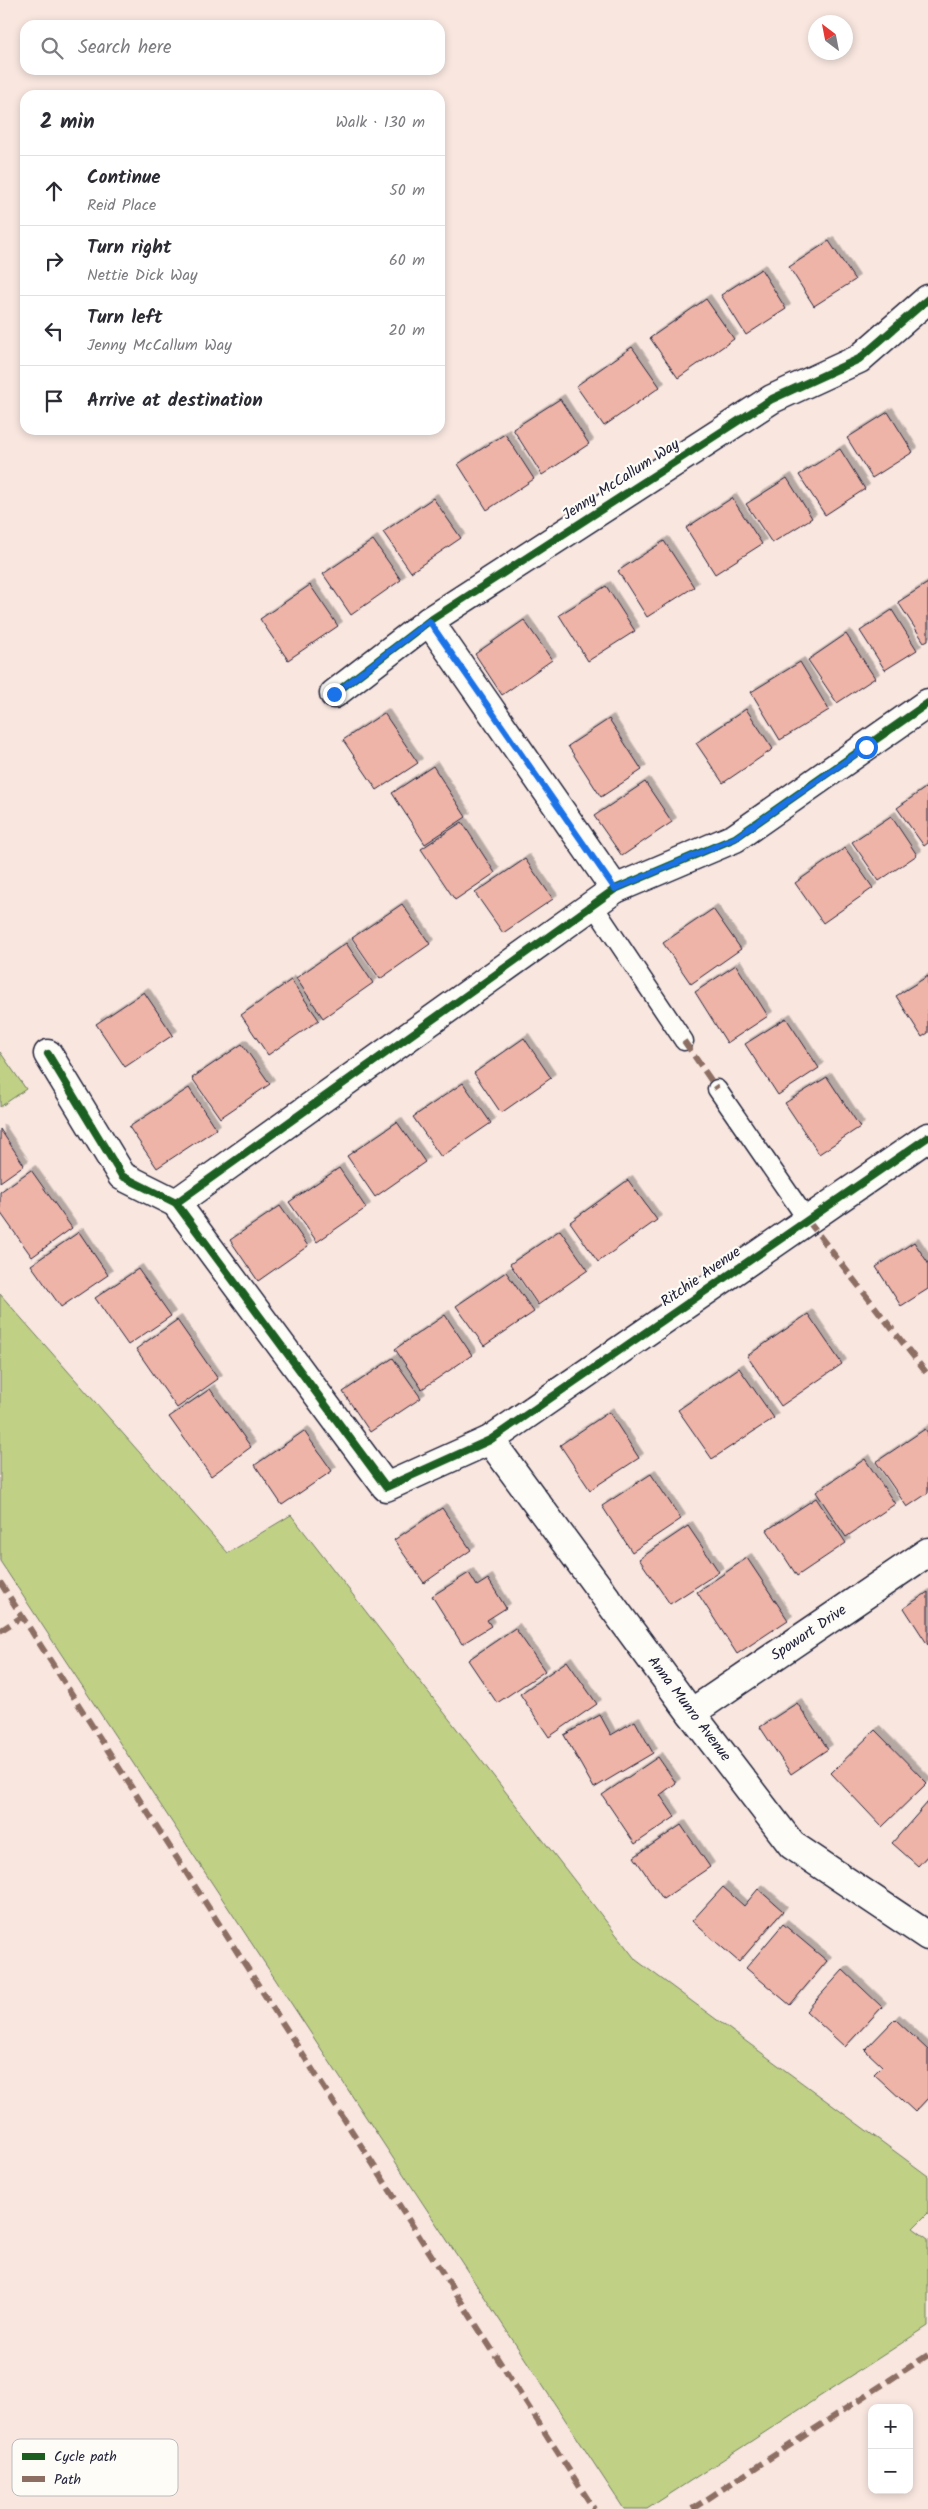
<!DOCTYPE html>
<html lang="en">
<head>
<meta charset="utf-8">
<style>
	:root { --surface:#fff; --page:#f7f7f7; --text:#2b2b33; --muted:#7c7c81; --line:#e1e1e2 }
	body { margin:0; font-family:Kalam,sans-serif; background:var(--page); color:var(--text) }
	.controls { position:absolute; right:15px; bottom:15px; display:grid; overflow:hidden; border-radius:10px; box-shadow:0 2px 8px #0003 }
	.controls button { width:45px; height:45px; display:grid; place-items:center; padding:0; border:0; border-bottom:1px solid var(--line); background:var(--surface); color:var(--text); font:25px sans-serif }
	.compass { position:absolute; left:808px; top:15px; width:45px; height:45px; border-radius:50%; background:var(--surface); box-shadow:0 2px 8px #0003; rotate:328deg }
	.stop { position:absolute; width:15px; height:15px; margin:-11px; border:4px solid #1a73e8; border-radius:50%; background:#fff }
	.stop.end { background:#1a73e8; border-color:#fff; box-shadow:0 1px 5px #0008 }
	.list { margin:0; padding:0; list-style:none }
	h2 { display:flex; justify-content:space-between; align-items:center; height:65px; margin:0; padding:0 20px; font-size:21px }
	h2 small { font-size:16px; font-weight:400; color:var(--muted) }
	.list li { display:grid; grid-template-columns:32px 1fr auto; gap:15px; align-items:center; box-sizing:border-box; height:70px; padding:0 20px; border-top:1px solid var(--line) }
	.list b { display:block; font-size:19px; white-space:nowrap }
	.list p { margin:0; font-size:16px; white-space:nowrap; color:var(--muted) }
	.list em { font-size:16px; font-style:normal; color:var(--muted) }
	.icon { flex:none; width:28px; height:28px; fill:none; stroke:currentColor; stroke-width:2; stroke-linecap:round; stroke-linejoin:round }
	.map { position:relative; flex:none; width:928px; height:2509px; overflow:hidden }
	.search { position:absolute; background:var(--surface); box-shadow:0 2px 8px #0003; left:20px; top:20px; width:425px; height:55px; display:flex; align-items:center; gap:12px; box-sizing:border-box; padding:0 18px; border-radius:15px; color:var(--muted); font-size:19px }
	.panel { position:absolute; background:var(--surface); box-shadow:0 2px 8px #0003; left:20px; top:90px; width:425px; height:345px; border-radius:15px }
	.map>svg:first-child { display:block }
	.green { fill:#c0d186; stroke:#717a60 }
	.building { fill:#eeb4a8; stroke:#22223b; filter:url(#shadow) }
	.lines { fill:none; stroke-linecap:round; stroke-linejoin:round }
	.lane-casing { stroke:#22223b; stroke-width:21 }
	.street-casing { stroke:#22223b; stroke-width:31 }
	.lane { stroke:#fdfcf7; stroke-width:18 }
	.street { stroke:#fdfcf7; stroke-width:28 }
	.quiet { stroke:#8d6e63; stroke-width:6; stroke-dasharray:12 6; stroke-linecap:butt }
	.cycleway-casing { stroke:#fdfcf7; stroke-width:11 }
	.cycleway { stroke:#1b5e20; stroke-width:8 }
	.route { stroke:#1a73e8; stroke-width:6 }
	.labels { text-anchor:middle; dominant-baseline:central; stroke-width:4.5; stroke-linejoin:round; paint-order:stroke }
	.street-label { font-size:15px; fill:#22223b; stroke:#fdfcf7 }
	.key { fill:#fdfcf7; stroke:#bbbbbf; stroke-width:1 }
	.key-label { font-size:14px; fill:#22223b }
</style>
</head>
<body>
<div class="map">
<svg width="928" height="2509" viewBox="0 0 928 2509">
	<defs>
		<filter id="shadow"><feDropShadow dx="4.5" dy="-4.5" stdDeviation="0" flood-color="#0004"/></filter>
	</defs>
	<rect width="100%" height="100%" fill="#f8e6df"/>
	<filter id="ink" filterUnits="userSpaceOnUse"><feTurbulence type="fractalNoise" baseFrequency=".02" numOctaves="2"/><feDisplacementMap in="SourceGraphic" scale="10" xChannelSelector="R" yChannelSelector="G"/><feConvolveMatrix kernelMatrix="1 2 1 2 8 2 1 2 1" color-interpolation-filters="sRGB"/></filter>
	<g filter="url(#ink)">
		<g class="green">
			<path d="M0,1052l26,37 -26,18z"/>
			<path d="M0,1294l228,259 63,-38 345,445 292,216v37l-15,15 15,11v87l-281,183h-23l-624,-948z"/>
		</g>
		<g class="building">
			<path d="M829,241l26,39 -41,26 -25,-39z"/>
			<path d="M761,269l25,40 -40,26 -25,-40z"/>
			<path d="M706,299l28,40 -56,39 -28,-40z"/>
			<path d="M632,347l28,40 -56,39 -28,-40z"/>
			<path d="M560,399l29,45 -47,31 -29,-46z"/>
			<path d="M888,412l25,40 -41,26 -25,-40z"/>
			<path d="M505,434l29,45 -47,31 -29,-46z"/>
			<path d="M840,449l25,40 -40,26 -26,-40z"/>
			<path d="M787,478l25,40 -40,25 -26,-39z"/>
			<path d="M433,498l28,40 -50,34 -28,-40z"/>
			<path d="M732,498l30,46 -47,30 -29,-46z"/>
			<path d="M373,540l28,40 -50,35 -28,-41z"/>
			<path d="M664,541l30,46 -47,30 -29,-46z"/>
			<path d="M928,583v57l-4,2 -26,-40z"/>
			<path d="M310,585l28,41 -50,34 -28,-41z"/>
			<path d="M606,586l29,45 -47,30 -29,-46z"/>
			<path d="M892,610l25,40 -32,20 -25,-39z"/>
			<path d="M524,620l28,40 -50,35 -27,-41z"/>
			<path d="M846,634l29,44 -38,25 -29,-43z"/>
			<path d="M800,662l29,48 -49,30 -29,-48z"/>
			<path d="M746,709l27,40 -50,34 -27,-40z"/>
			<path d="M384,713l34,50 -41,27 -34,-50z"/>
			<path d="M609,719l33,51 -41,27 -33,-51z"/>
			<path d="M433,766l33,51 -41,27 -33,-51z"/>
			<path d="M645,782l27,40 -50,34 -28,-40z"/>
			<path d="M928,786v57l-4,3 -27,-38z"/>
			<path d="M891,816l26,39 -38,26 -27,-39z"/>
			<path d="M462,822l33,51 -40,27 -34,-51z"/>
			<path d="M845,848l28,40 -50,35 -28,-40z"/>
			<path d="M525,859l28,40 -50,34 -28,-40z"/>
			<path d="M402,904l28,40 -50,35 -28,-41z"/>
			<path d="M713,909l28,40 -50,35 -28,-41z"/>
			<path d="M346,943l27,40 -50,35 -27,-40z"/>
			<path d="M736,965l32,51 -41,27 -32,-51z"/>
			<path d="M928,976v57l-6,4 -26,-41z"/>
			<path d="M291,980l28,40 -51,35 -27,-40z"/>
			<path d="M144,992l29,43 -48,32 -29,-43z"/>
			<path d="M786,1018l33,50 -41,27 -33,-51z"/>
			<path d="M524,1038l27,40 -50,35 -27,-40z"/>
			<path d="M242,1044l28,40 -50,34 -28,-40z"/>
			<path d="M827,1077l33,50 -41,27 -34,-51z"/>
			<path d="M463,1083l28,40 -50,34 -28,-40z"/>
			<path d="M189,1088l27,41 -59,39 -28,-41z"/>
			<path d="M397,1122l28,40 -50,35 -28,-41z"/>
			<path d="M0,1129l24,36 -24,17z"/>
			<path d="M339,1168l27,40 -49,34 -28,-40z"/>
			<path d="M31,1170l41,58 -40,29 -32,-45v-20z"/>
			<path d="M628,1180l29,40 -59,42 -28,-40z"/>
			<path d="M280,1206l28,40 -50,35 -28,-41z"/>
			<path d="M560,1230l28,40 -50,35 -28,-41z"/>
			<path d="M79,1232l29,43 -47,32 -30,-42z"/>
			<path d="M914,1242l14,21v26l-27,17 -25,-39z"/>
			<path d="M138,1269l33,47 -43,29 -33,-47z"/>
			<path d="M506,1272l28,40 -50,34 -28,-40z"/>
			<path d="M808,1314l34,50 -61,42 -34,-50z"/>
			<path d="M445,1315l27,40 -50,34 -27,-40z"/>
			<path d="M177,1320l41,59 -41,29 -41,-59z"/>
			<path d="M393,1358l28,40 -51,34 -27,-40z"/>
			<path d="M739,1368l35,50 -62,41 -34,-49z"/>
			<path d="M210,1389l41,58 -40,29 -42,-59z"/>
			<path d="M609,1412l30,46 -49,32 -30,-45z"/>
			<path d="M925,1429l3,4v60l-21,14 -31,-45z"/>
			<path d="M304,1431l28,40 -50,34 -27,-40z"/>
			<path d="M865,1459l30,45 -49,33 -30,-45z"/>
			<path d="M651,1474l30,45 -49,33 -30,-46z"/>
			<path d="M816,1498l30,45 -49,33 -30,-46z"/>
			<path d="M442,1508l29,42 -47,33 -30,-43z"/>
			<path d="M688,1526l31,46 -49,32 -31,-45z"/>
			<path d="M747,1558l41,62 -51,34 -40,-62z"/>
			<path d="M469,1573l8,13 11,-7 18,29 -19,12 4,6 -29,18 -30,-48z"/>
			<path d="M928,1592v53l-24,-37z"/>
			<path d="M515,1628l30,43 -48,32 -29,-43z"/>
			<path d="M567,1661l30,43 -48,33 -29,-43z"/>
			<path d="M797,1703l31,46 -37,25 -31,-47z"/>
			<path d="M600,1715l11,20 24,-14 18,32 -59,35 -30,-53z"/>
			<path d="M875,1730l52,53 -45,44 -51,-54z"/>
			<path d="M658,1757l18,26 -16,12 15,22 -40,27 -33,-49z"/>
			<path d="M928,1802v53l-10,11 -26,-23z"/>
			<path d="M681,1825l29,42 -47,32 -29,-42z"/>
			<path d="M723,1887l21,19 14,-17 25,22 -44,51 -47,-41z"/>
			<path d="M783,1924l44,37 -37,44 -44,-37z"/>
			<path d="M843,1970l39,37 -37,40 -39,-36z"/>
			<path d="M895,2019l33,31v48l-13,14 -41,-38 8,-8 -17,-16z"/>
		</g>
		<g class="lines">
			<defs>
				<g id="lane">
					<path d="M593,905l91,136"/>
					<path d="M717,1089l91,132"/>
				</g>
				<g id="street">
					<path d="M429,621l186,268"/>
					<path d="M334,694l95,-73 343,-222 87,-40 69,-60"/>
					<path d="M48,1054l74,122 54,27 210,284 104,-47 438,-303"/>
					<path d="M176,1203l439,-314 120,-51 193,-135"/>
					<path d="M490,1440l201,273 101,132 136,91"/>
					<path d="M691,1713l237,-161"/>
				</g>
			</defs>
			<use href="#lane" class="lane-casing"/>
			<use href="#street" class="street-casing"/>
			<use href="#lane" class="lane"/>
			<use href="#street" class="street"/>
			<g class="quiet">
				<path d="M684,1041l33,48"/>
				<path d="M808,1221l120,154"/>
				<path d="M0,1582l594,927"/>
				<path d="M0,1631l23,-15"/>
				<path d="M692,2509l236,-154"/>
			</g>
			<defs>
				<g id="cycleway">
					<path d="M334,694l95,-73 343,-222 87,-40 69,-60"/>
					<path d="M48,1054l74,122 54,27 210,284 104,-47 438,-303"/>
					<path d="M176,1203l439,-314 120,-51 193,-135"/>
				</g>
			</defs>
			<use href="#cycleway" class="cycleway-casing"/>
			<use href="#cycleway" class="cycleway"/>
		</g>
	</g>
	<g class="lines" filter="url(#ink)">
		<path class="route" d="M334,694l95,-73 186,268 120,-51 131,-91"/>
	</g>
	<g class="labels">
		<g class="street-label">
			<text transform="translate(621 480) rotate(-33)">Jenny McCallum Way</text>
			<text transform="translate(701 1277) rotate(-35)">Ritchie Avenue</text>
			<text transform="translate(809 1633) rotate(-34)">Spowart Drive</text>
			<text transform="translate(689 1709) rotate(53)">Anna Munro Avenue</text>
		</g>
	</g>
	<rect x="12" y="2439" width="166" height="57" rx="8" class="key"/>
	<rect x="22" y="2453" width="23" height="7" fill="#1b5e20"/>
	<rect x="22" y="2476" width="23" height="6" fill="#8d6e63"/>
	<g class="key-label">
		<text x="54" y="2461">Cycle path</text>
		<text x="54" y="2484">Path</text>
	</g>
</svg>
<div class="controls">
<button>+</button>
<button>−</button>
</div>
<svg class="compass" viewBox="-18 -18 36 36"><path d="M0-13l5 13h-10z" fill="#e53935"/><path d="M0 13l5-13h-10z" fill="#7c7c81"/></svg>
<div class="stop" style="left:866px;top:747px"></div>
<div class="stop end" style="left:334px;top:694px"></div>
<div class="search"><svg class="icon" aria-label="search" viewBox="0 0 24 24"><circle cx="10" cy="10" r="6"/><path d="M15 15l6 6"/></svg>Search here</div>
<section class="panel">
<h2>2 min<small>Walk · 130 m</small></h2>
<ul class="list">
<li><svg class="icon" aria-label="ahead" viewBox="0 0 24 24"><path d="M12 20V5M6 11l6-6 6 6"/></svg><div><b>Continue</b><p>Reid Place</p></div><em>50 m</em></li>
<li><svg class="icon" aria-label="right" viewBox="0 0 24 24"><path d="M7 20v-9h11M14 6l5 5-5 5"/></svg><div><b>Turn right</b><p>Nettie Dick Way</p></div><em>60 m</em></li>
<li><svg class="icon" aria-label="left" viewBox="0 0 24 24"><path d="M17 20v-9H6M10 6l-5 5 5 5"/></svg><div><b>Turn left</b><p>Jenny McCallum Way</p></div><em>20 m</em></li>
<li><svg class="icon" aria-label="arrive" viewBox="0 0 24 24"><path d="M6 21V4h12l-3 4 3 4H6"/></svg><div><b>Arrive at destination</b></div></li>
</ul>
</section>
</div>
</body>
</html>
